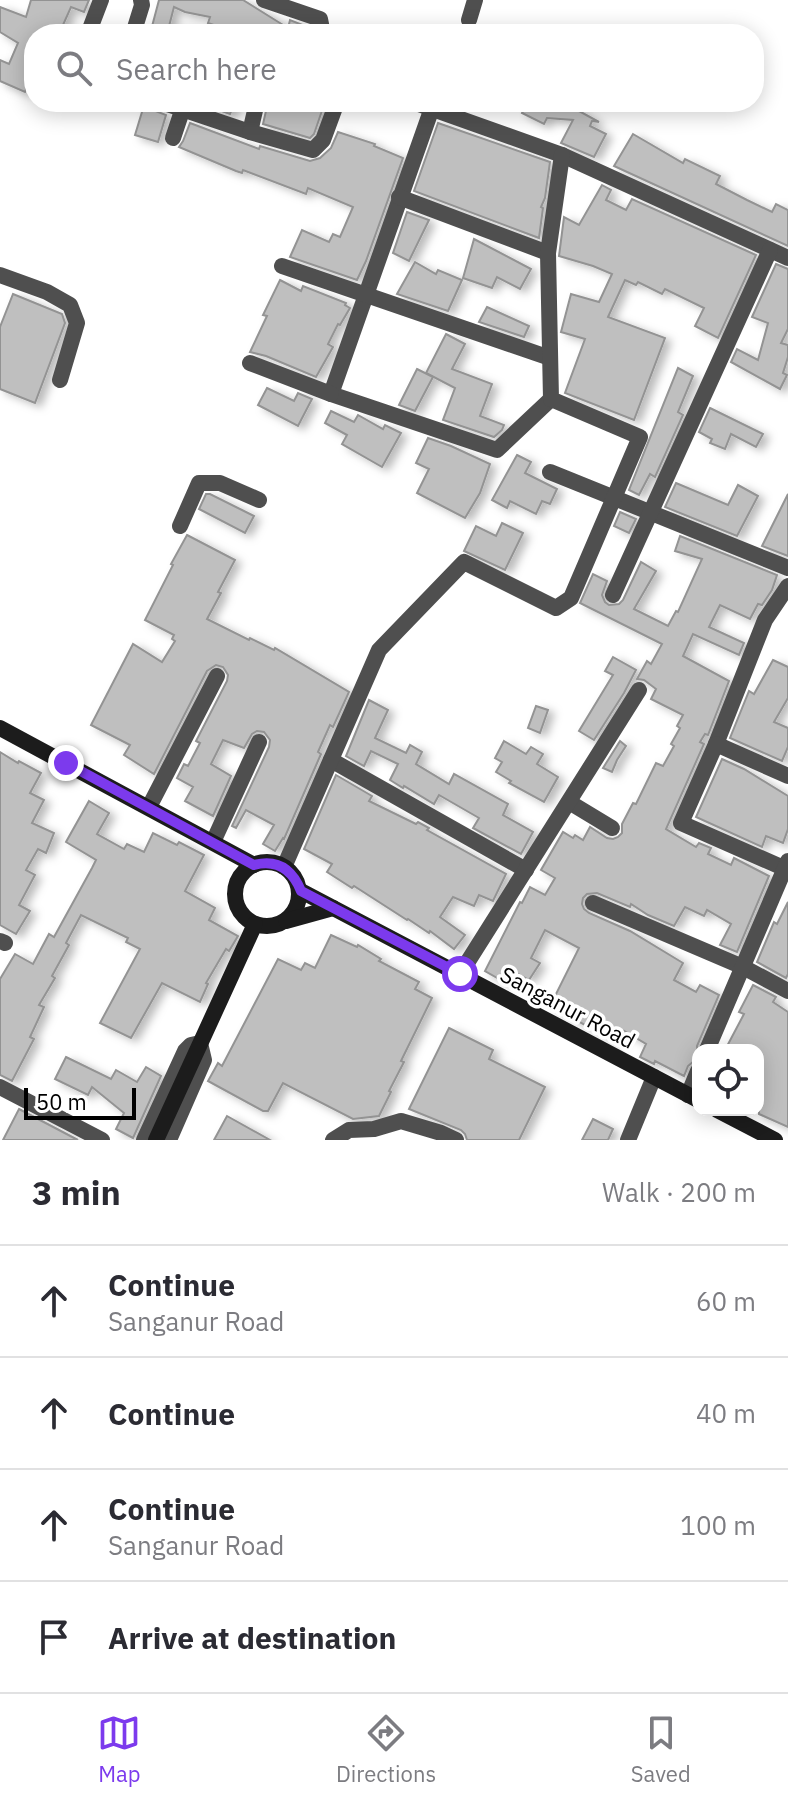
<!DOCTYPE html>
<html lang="en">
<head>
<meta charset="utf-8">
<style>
	:root { --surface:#fff; --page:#f2f2f3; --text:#2b2b33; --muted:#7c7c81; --line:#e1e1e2; --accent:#7c3aed }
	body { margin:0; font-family:"IBM Plex Sans",sans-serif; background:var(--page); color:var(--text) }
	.controls { position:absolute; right:24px; bottom:24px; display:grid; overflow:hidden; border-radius:16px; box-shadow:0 4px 20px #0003 }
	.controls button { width:72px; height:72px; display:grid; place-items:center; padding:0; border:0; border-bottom:2px solid var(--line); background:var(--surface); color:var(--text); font:40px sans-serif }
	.scale { position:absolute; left:24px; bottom:20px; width:112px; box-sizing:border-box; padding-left:8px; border:4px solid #000; border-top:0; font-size:22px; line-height:28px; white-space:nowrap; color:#000; -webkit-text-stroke:6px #fff; paint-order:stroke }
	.stop { position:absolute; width:24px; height:24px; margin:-18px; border:6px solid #7c3aed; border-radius:50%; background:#fff }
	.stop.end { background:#7c3aed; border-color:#fff; box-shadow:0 2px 8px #0008 }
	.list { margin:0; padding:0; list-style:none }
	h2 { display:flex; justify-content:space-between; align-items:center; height:104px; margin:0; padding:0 32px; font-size:34px }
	h2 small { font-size:26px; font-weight:400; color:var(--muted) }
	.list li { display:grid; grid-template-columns:52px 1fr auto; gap:24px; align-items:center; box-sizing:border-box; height:112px; padding:0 32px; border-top:2px solid var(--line) }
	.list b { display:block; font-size:30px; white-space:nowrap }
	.list p { margin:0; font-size:26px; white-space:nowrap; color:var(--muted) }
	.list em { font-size:26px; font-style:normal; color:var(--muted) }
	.icon { flex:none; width:44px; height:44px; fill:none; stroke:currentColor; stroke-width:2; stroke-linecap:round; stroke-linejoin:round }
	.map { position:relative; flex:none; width:788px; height:1140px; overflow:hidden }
	.search { position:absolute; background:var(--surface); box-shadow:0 4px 20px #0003; left:24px; right:24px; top:24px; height:88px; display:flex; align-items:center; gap:20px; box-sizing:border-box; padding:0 28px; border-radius:32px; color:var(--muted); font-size:30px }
	.sheet { height:552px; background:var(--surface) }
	nav { display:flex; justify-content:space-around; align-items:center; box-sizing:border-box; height:112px; border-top:2px solid var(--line); background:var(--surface); font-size:22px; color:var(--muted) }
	nav a { display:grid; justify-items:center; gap:4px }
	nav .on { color:var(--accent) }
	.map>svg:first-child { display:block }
	.building { fill:#bfbfbf; stroke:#939393; stroke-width:2; filter:url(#shadow) }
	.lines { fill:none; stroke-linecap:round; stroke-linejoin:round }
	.street { stroke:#4f4f4f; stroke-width:16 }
	.secondary { stroke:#1c1c1c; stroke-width:16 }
	.route { stroke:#7c3aed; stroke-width:10 }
	.labels { text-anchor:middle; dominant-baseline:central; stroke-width:7; stroke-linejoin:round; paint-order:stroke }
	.street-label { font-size:22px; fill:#000; stroke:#fff }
</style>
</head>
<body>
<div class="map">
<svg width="788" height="1140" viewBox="0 0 788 1140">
	<defs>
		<filter id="shadow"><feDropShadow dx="6" dy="3.5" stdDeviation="4" flood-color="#0004"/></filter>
	</defs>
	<rect width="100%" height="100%" fill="#fff"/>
	<g class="building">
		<path d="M31,0h58l-5,12 -13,-5 -12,27h-25v38l-9,20 -25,-11v-21l9,4 9,-21 -18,-11v-25l26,10z"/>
		<path d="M159,0h84l45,28 2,-8 15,6 -1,8h-94l4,-9 -6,-2 2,-6 -25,-5 -11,-5 -7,27h-17z"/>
		<path d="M145,102h5l3,8 13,5 -8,27 -23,-7z"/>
		<path d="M196,102h39l-5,12z"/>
		<path d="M268,102h57l-11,32 -4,4 -47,-14z"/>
		<path d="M527,102h29l-1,3 15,1 29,16 -7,-1 -2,5 16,8 -12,23 -33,-14 12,-23 -26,-2 -3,6 -22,-11z"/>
		<path d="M190,123l69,26 1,-3 50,15 10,-3 11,-10 7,-16 37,12 -1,2 29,12 -37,103 -9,19 -67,-23 12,-27 27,12 4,-8 7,3 13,-30 -45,-19 -2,6 -63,-24 -1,3 -6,-2 -57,-24 4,-6z"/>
		<path d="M438,123l112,39 -5,36 -4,9 2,1 -4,30 -125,-47z"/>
		<path d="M633,134l50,29 2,-4 35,17 -4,8 31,16 25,12 4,-8 12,6v36l-174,-80z"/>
		<path d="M602,185l9,5 -5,10 20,10 6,-11 124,56 -38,83 -23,-12 9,-18 -39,-19 -3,5 -24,-12 -2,3 -11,-5 -17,37 57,21 -31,82 -69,-27 20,-54 -24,-7 10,-38 28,8 13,-28 -19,-8 -34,-10 5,-39 15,8z"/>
		<path d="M407,212l22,8 -20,41 -16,-8z"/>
		<path d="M474,239l57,30 -11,20 -23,-12 -5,11 -29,-10z"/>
		<path d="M415,262l21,12 2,-4 24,10 -14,31 -51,-17z"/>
		<path d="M776,264l12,5v60l-7,14 7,2v12l-5,16 4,2 -7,14 -49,-27 6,-13 21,11 10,-37 -16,-6z"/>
		<path d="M280,280l21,11 2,-5 43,17 -1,2 5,3 -10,17 -2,-1 -10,20 5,3 -17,30 -50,-21 -16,-4 17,-36 -4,-1z"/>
		<path d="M13,294l49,20 3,9 -30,80 -35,-14v-62z"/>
		<path d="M487,307l42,19 -5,11 -45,-15z"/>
		<path d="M446,334l19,10 -13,25 40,15 -12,32 24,9 -2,5 -8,7 -51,-17 12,-32 -29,-15z"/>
		<path d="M678,368l15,8 -15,36 5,3 -28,62 -5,-3 -11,21 -10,-5z"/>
		<path d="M417,369l16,8 -18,34 -16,-6z"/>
		<path d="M267,388l27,13 4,-8 14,6 -14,27 -40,-21z"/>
		<path d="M710,408l53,26 -7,13 -25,-13 -6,15 -15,-6 2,-4 -13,-7z"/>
		<path d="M331,411l23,11 4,-7 25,14 2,-4 16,8 -19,34 -40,-23 5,-9 -22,-12z"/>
		<path d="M428,438l23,8 39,18 -10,29 -15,25 -48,-25 12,-24 -13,-6z"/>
		<path d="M517,455l14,7 -6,11 32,16 -7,15 -8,-3 -6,13 -26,-13 -3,7 -15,-8z"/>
		<path d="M676,483l52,22 10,-20 20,11 -21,40 -72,-29z"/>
		<path d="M206,494h4l44,22 -9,17 -46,-24z"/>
		<path d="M788,494v62l-26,-10z"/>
		<path d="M620,512l16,7 -7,14 -15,-7z"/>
		<path d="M502,523l21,10 -18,37 -41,-19 12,-25 20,10z"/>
		<path d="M187,535l48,25 -17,32 3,1 -14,26 42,21 1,-2 24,12 1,-2 74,44 -16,35 -3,-2 -12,27 3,2 -37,85 -1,-1 -8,13 -12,-7 11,-19 -28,-15 -10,18 -4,-2 37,-79 1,-7 -6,-8 -7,-1 -5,3 -8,14 -21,-8 -12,24 20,12 -18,40 -28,-15 8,-14 -16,-9 7,-14 4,2 12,-23 -4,-2 31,-60 1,-6 -5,-8 -7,-2 -9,6 -53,103 -30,-19 6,-10 -39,-20 42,-81 29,18 13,-21 -3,-2 2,-4 -29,-15 28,-55 -2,-1z"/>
		<path d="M680,536l97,39 -5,15 -10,15 -4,-1 -8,15 -30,-14 -11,22 35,16 -5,12 -46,-21 -10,22 46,25 -21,54 -3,-1 -5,8 4,2 -38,85 30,18 3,-4 12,5 -3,6 23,11 3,-7 35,18 -32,76 -17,-7 11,-21 -24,-14 -3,6 -19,-9 -11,19 -26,-11 -17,-11 -1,3 -33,-14 -10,1 -4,4 -1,6 2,5 5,4 41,18 53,32 -9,17 22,12 4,-7 19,10 -22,51v9l-3,6 -6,5 -4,10 -29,-15 -1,3 -14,-7 6,-13 -22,-13 -6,12 -68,-37 29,-58 -34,-18 -14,28 9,5 -11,17 -16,-9 -7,12 -21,-12 35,-69 2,1 8,-16 15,8 10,-17 -14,-8 22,-38 10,6 2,-3 8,5 7,-13 17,11 6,1 5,-2 4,-4v-9l11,-21 3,1 20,-41 7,3 11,-20 -3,-2 9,-16 -3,-2 6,-11 -32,-16 5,-10 -12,-9 -7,-1 10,-18 4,3 11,-20 -82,-41 13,-29 14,7 -5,14 3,7 4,3 10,-1 4,-4 18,-38 15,9 -22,38 34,17 8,-15 2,1 24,-53 -27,-8z"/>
		<path d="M613,657l23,13 -12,23 -30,47 -15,-9 34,-56 -8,-4z"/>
		<path d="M773,660l15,7v31l-14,24 14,6v19l-6,14 -52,-23 19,-47 5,3z"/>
		<path d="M369,700l19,10 -13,28 31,15 4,-8 12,7 -6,12 33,20 5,-10 54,30 -5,11 30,17 -12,22 -48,-26 6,-10 -40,-23 -5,9 -30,-18 -1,2 -13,-8 8,-16 -27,-13 -7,15 -18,-10z"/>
		<path d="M536,706l12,4 -8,23 -12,-5z"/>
		<path d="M504,741l22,13 5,-7 12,7 -6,10 21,13 -14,25 -35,-19 2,-2 -15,-9 6,-10 -7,-4z"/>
		<path d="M620,741l6,5 -9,14 -5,12 -9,-4z"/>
		<path d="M0,752l18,11 1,-2 22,12 -11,20 14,7 -12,23 22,10 -8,20 -8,-4 -12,21 9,5 -16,30 11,6 -14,23 -16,-9z"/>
		<path d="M722,759l22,10 44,27v33l-5,14 -17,-7 -4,11 -66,-30z"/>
		<path d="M336,775l36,21 -3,5 47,23 2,-2 11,6 -2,2 79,44 -13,27 -14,-6 -5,11 -21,-9 -13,20 25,18 -11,14 -24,-18 -1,2 -21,-14 -1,1 -53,-34 -2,2 -25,-16 5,-8 -28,-15z"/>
		<path d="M89,801l20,12 -12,21 27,15 3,-5 17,8 9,-19 24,12 2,-3 25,13 -19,36 30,17 -6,12 29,16 -9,15 -3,-2 -20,34 2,1 -8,18 -38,-19 -31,55 -31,-15 40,-74 -14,-7 2,-4 -47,-23 -15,28 3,2 -17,31 3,2 -16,27 5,2 -14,30 4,2 -22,42 -12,-6v-96l15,-25 18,10 16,-30 5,3 38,-69 4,-8 -30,-18z"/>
		<path d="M788,902v72l-2,4 -29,-16 17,-40 3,2z"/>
		<path d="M331,935l26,12 1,-2 23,14 -2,2 40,21 -4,7 17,9 -31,63 3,1 -15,29 2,1 -12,24 -26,3 -70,-36 -15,28h-5l-55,-30 10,-18 4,3 56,-107 23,11 4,-7 10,5z"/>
		<path d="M753,985l23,12 -3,5 15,10v115l-29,-13 -1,-64h-33l19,-36 -5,-2z"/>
		<path d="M449,1028l44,22 -4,9 56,28 -26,53h-52l-2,-6 -4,-4 -52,-21z"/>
		<path d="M66,1057l45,22 5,-9 21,12 9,-15 15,9 -28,62 -17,-9 8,-16 -32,-26 -4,8 -33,-16z"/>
		<path d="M19,1109l59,31h-75z"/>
		<path d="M227,1116l43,24h-56z"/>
		<path d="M593,1119l20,10 -5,11h-26z"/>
	</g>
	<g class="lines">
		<g class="street">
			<path d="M264,0l56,19 3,15"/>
			<path d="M469,20l6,-20"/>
			<path d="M88,34l13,-34"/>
			<path d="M133,34l9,-29 -1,-5"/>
			<path d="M161,102l89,30 7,-30"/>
			<path d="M413,102l149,53 226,103"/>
			<path d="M432,108l-101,286 166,56 54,-51"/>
			<path d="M250,132l63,18 10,-10 14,-38"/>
			<path d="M173,138l12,-36"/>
			<path d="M399,197l149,56"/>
			<path d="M282,266l268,92"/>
			<path d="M0,275l47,17 23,13 7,18 -17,57"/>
			<path d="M250,363l81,31"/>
			<path d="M550,472l238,96"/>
			<path d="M180,526l19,-43h21l39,17"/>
			<path d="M613,595l157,-345"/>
			<path d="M716,744l49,-124 23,-34"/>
			<path d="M331,760l195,110"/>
			<path d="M788,776l-72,-32 -35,79 107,47"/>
			<path d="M569,802l43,26"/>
			<path d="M149,807l68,-131"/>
			<path d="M213,842l46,-100"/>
			<path d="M284,867l95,-217 85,-88 92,46 15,-10 69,-161 -89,-38 -3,-146 14,-98"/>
			<path d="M593,903l150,64 45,24"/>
			<path d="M0,941l5,2"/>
			<path d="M460,974l179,-284"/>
			<path d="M707,1050l81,-189"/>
			<path d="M0,1087l102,53"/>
			<path d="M688,1095l10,-24"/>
			<path d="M144,1140l41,-89 6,-6 9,-2 4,17 -35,80"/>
			<path d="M333,1140l16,-10 25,-1 27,-8 40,12 15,7"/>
			<path d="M628,1140l26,-63"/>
		</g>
		<g class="secondary">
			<path d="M0,728l254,137"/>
			<circle cx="267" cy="894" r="32"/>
			<path d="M301,891l397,209"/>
			<path d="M286,921l47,-13"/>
			<path d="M717,1110l58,30"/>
			<path d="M156,1140l99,-216"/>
		</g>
	</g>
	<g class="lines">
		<path class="route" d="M66,763l188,102c23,-6 38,4 47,26l159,83"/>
	</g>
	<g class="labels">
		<g class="street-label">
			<text transform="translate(568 1007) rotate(28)">Sanganur Road</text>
		</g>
	</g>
</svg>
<div class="controls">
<button><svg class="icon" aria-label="locate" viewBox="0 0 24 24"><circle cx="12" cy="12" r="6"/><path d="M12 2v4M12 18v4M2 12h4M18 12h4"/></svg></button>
</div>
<div class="scale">50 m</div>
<div class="stop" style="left:460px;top:974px"></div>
<div class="stop end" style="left:66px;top:763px"></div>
<div class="search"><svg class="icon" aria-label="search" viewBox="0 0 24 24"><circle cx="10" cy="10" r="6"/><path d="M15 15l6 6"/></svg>Search here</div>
</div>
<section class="sheet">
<h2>3 min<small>Walk · 200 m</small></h2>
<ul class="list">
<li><svg class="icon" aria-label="ahead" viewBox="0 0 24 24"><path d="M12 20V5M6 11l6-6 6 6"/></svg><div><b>Continue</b><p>Sanganur Road</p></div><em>60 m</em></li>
<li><svg class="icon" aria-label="ahead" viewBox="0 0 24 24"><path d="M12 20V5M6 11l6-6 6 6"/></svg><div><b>Continue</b></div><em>40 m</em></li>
<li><svg class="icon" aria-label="ahead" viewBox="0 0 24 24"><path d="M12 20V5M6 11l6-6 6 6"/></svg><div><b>Continue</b><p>Sanganur Road</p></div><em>100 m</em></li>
<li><svg class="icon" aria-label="arrive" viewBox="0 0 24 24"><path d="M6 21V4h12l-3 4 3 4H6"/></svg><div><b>Arrive at destination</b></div></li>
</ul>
</section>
<nav>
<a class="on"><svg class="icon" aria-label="map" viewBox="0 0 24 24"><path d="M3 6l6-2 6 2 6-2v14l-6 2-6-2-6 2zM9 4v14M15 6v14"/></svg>Map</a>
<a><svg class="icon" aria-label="directions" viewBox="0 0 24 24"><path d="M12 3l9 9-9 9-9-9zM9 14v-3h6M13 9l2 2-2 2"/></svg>Directions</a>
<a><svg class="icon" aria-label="saved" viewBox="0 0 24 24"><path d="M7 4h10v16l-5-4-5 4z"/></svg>Saved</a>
</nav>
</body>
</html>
